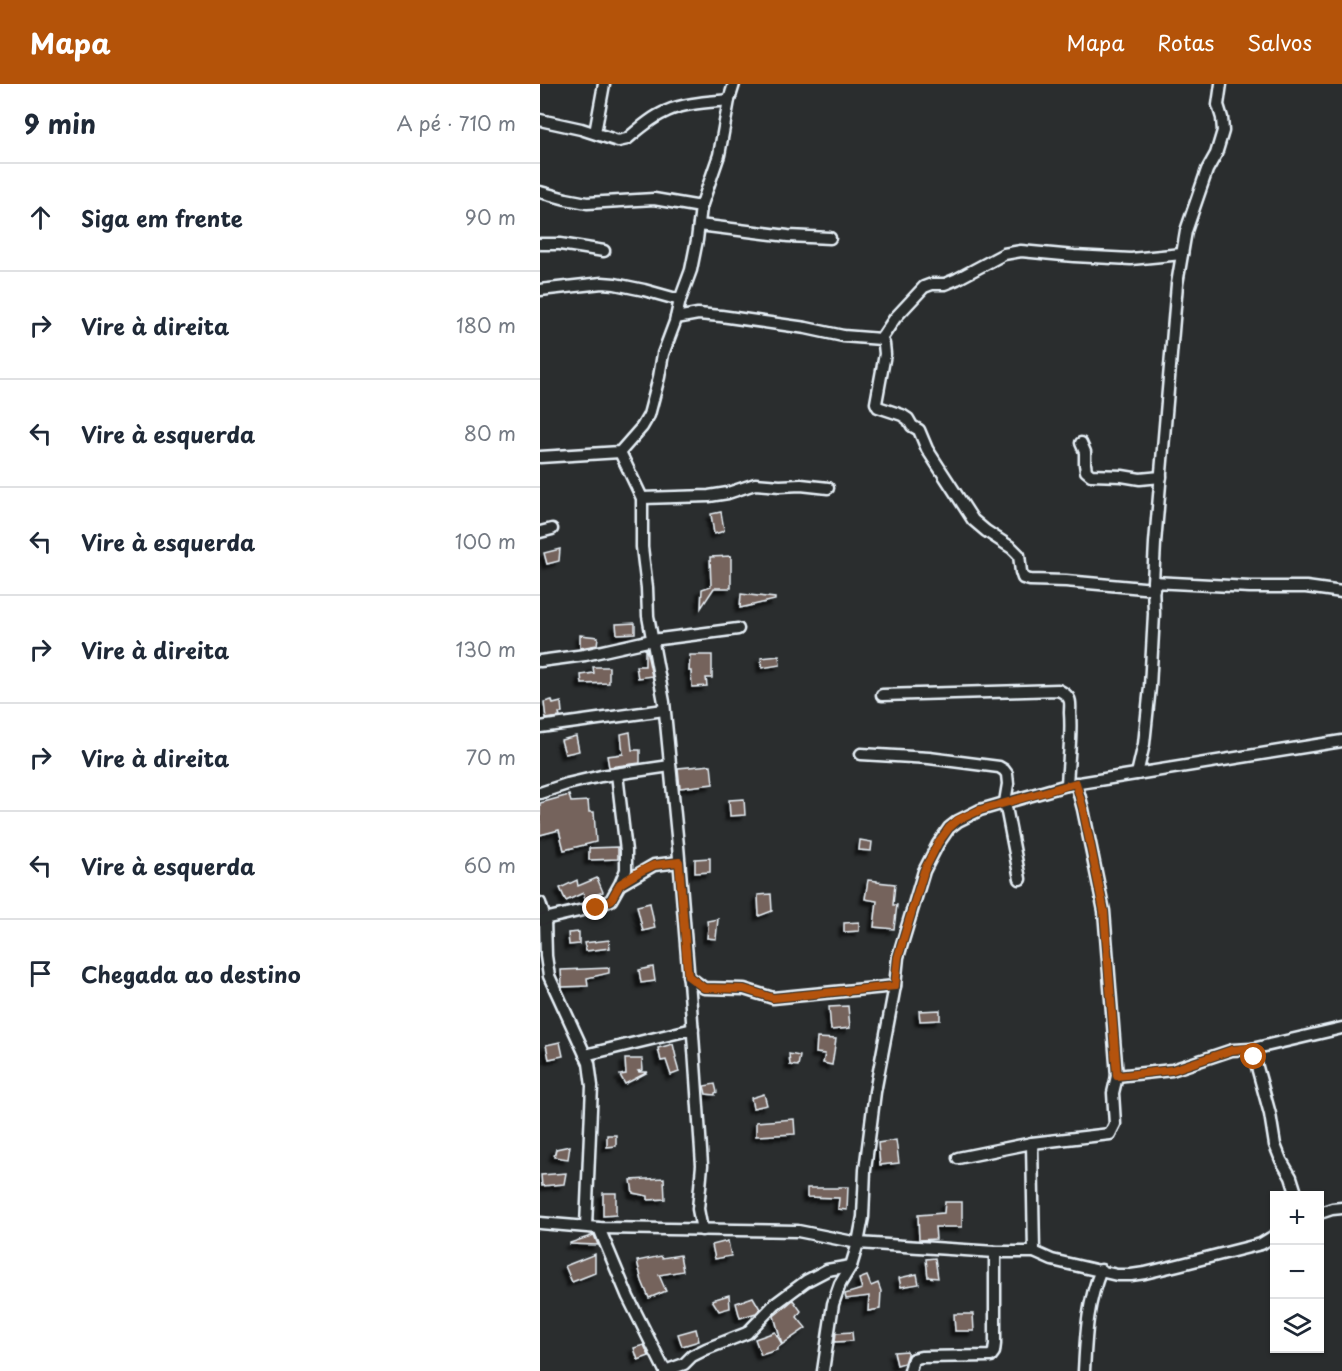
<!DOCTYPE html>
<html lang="pt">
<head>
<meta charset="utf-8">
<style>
	:root { --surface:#fff; --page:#f6f6f7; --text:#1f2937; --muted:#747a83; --line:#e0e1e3; --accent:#b45309 }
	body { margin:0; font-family:"Playpen Sans",sans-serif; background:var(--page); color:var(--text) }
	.controls { position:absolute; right:18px; bottom:18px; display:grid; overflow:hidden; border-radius:0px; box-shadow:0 2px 4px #0004 }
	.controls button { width:54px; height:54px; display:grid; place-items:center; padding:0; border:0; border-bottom:2px solid var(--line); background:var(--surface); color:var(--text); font:30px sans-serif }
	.stop { position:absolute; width:18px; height:18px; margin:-14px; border:4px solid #b45309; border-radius:50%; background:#fff }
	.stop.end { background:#b45309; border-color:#fff; box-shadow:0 2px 6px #0008 }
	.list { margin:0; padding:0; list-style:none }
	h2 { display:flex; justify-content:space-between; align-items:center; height:78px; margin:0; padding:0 24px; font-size:26px }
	h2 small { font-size:20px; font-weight:400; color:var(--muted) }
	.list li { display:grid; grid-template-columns:39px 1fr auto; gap:18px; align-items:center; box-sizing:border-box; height:108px; padding:0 24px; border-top:2px solid var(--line) }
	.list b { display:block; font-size:22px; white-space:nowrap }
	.list em { font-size:20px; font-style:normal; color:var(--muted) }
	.icon { flex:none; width:33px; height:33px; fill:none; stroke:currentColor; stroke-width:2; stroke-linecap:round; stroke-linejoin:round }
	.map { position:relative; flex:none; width:802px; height:1287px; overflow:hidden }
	header { display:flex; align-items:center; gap:36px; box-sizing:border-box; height:84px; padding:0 30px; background:var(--accent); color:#fff }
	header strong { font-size:28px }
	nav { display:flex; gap:33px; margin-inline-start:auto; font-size:21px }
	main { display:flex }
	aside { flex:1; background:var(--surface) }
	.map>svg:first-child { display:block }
	.building { fill:#74635c; stroke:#e8f1f8; stroke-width:1.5; filter:url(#shadow) }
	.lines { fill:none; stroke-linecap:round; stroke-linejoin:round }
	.street-casing { stroke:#e8f1f8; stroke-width:15 }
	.street { stroke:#2a2d2e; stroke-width:10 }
	.route { stroke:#b45309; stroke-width:8 }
</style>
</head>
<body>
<header>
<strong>Mapa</strong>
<nav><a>Mapa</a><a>Rotas</a><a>Salvos</a></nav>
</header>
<main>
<aside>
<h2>9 min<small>A pé · 710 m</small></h2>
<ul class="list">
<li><svg class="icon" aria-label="ahead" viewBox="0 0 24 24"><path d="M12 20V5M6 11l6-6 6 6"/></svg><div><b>Siga em frente</b></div><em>90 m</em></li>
<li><svg class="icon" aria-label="right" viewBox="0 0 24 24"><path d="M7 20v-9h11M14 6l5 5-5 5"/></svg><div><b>Vire à direita</b></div><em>180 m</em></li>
<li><svg class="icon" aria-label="left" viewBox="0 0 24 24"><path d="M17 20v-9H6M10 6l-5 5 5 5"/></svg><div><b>Vire à esquerda</b></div><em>80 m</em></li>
<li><svg class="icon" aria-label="left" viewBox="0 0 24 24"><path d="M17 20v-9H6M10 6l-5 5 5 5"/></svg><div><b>Vire à esquerda</b></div><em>100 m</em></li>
<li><svg class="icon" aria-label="right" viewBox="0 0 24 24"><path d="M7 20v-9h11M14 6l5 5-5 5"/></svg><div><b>Vire à direita</b></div><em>130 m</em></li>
<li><svg class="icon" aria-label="right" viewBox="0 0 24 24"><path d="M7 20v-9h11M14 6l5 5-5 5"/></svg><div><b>Vire à direita</b></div><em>70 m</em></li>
<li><svg class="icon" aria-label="left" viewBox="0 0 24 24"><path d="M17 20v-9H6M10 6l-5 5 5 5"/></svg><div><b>Vire à esquerda</b></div><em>60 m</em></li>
<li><svg class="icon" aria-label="arrive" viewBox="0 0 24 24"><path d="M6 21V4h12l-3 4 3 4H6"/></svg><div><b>Chegada ao destino</b></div></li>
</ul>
</aside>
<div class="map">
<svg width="802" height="1287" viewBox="0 0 802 1287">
	<defs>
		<filter id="shadow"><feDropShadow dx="-4.5" dy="4.5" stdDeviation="1.5" flood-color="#0009"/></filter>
	</defs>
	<rect width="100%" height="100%" fill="#2a2d2e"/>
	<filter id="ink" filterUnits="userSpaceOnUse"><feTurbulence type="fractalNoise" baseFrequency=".0167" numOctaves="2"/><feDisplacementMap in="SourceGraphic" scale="12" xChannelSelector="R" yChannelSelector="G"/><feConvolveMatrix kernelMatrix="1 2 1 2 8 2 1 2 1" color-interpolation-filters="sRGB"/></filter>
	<g filter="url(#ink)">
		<g class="building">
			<path d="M181,428l3,18 -3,2 -7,2 -3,-20z"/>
			<path d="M20,465l-1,12 -12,3 -3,-11z"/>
			<path d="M191,472v32h-17l-13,20 1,-19 9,-3 -1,-29z"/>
			<path d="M201,510l34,4v2l-35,8z"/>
			<path d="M95,539v10l-18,1 -1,-10z"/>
			<path d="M40,551l18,2 -1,8 -17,3z"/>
			<path d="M105,565h1l6,27 -14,2 -2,-12h9z"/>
			<path d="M150,571h22v23h-6l1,8 -15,1 -1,-16h-2z"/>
			<path d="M239,572l1,9 -18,3 -1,-10z"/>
			<path d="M53,583h16v16l-27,1 -1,-9 13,-2z"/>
			<path d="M12,616l1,4 8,-2 1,11h-3l1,4 -14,2 -2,-17z"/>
			<path d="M90,648l2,18h8v13l-31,4 -2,-11 16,-2 -2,-20z"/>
			<path d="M36,652l3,15 -14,3 -4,-14z"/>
			<path d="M171,681l2,19 -33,4 -2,-20z"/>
			<path d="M29,711l2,7 17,-1 1,11h5l2,30 -32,8 -5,-20 -19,5v-32z"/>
			<path d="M204,715l1,16 -15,1 -1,-16z"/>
			<path d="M320,756l12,2 -1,9 -12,-1z"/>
			<path d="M78,763v12l-29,1v-12z"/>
			<path d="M170,774v14l-15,1v-14z"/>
			<path d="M57,794l6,14 -18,7 -2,-6 -17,8 -6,-13 17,-8 1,6z"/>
			<path d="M328,796l9,1v1l18,2 -2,21h4l-3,24 -20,-2 3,-26 -12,-2z"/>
			<path d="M231,810l1,17 -13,5 -1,-21z"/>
			<path d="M110,819l5,25 -12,3 -6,-25z"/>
			<path d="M178,835l-2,20 -9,-1 1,-10 -1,-7z"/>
			<path d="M319,838v9l-15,1v-9z"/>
			<path d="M39,848v12l-10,1 -1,-12z"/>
			<path d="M69,856l1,8 -24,3 -2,-8z"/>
			<path d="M113,883l2,14 -14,2 -2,-13z"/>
			<path d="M69,884v5l-22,5 1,8 -26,1v-1l-1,-16z"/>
			<path d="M308,922l2,22 -19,2 -2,-23z"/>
			<path d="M400,926v10l-20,1 -1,-10z"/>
			<path d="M277,954l19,1 -4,26 -9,-2 2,-9 -9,-1z"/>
			<path d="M20,958l3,14 -14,3 -3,-14z"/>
			<path d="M133,960l3,13 -1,1 4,14 -8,3 -5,-15 -5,1 -3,-13z"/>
			<path d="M249,970l11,2 -2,10 -8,-1z"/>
			<path d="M85,975h17l1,11 -5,1 1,1h9l-23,12 -5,-9 6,-1z"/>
			<path d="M175,1000l2,8 -2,1v2l-9,-1 -2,-8z"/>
			<path d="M224,1010l3,11 -14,3 -2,-10z"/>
			<path d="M254,1035l1,15 -39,2v-14z"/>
			<path d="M67,1051h9v11l-9,1z"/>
			<path d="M356,1056l3,23 -19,2 -2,-22z"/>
			<path d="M30,1062l-2,13 -14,-2 2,-8z"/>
			<path d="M26,1089l-2,11 -22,2 -1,-11z"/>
			<path d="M124,1094l1,21 -17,1v-4l-15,-3 -2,-13z"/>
			<path d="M299,1103h9l-1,23 -9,-1 1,-11 -32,-1v-9h32z"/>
			<path d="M63,1109h13v22l-13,1z"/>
			<path d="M405,1118h17v25h-27l1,12 -17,1 -1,-25 26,-2z"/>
			<path d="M54,1151l4,10 -28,-1v-1z"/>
			<path d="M188,1157l3,15 -16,3 -3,-14z"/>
			<path d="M55,1170v19l-23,9 -7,-16z"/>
			<path d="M140,1171l3,16 -24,4 7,16 -17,7 -7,-17 -5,-20 24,-5 1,2z"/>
			<path d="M395,1174l3,20 -10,-1 -2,-18z"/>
			<path d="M377,1190l2,10 -18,3 -2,-9z"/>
			<path d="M327,1192l4,10 7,-3 3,8 -1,18 -12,2 1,-15 -23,3 -1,-5 17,-5 -3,-10z"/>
			<path d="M189,1211l1,13 -11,3 -7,-11z"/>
			<path d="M213,1213l7,12 -4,4 -16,5 -4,-15z"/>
			<path d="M253,1216l8,11 -4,6 9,11 -29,20v2l-16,5 -6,-16 20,-7 7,12 -8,-28z"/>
			<path d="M414,1230h19l1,17h-19z"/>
			<path d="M156,1245l3,12 -17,5 -4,-12z"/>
			<path d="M312,1248l1,9 -18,1 1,-9z"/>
			<path d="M104,1261l5,11 -11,4 -4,-12z"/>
			<path d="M367,1267v3l-3,9 -7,2 -3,-13z"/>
		</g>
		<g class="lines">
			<defs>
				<g id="street">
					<path d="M0,36l41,9 37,12 9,-2c12,-10 25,-22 40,-28 17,-8 43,-9 62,-11"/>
					<path d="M55,49l9,-49"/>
					<path d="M0,108l26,7 21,4 67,-4 47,8"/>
					<path d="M159,141l89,11 42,2"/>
					<path d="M0,160h20l44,7"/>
					<path d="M0,206l62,-7 13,1 29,6 36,10"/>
					<path d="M136,234l22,-4 23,2 85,12 37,8 38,3"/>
					<path d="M341,255l3,5 1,10 -9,49 2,4 24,8 6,4 4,7 7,4 8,19 46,71 13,11 26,17 7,7 2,17 2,6 7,2 36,1 88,8"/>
					<path d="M341,255l14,-21 29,-31 8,-3h13l12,-5 47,-25 17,-3 53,5 57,3 51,-5"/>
					<path d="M541,359l4,9v12l1,7 5,4 31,1 18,3 21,-2"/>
					<path d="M80,368l22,46v49l5,41 1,28 16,86 14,144 13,160 11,159 -4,44 4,21"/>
					<path d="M0,373l80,-5 22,-25 7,-12 10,-38 4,-23 12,-32 5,-22 11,-30 6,-30 4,-33 18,-52 10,-55 5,-16"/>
					<path d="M102,414l67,-2 19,-3 27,-9 25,2 21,-1 27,3"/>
					<path d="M0,448l12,-3"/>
					<path d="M613,498l97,5h56l36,5"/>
					<path d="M0,577l45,-6 67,-15 86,-11"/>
					<path d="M342,611l176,-5c4,2 9,4 11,9 2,3 1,10 1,14 2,24 -2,48 -3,72"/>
					<path d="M0,643l124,-17"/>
					<path d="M321,670l68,4 70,9 5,3 3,4 1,10 -3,18 15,77"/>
					<path d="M597,690l7,-30 6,-57 4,-73 -1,-32 2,-39 22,-259 9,-53 21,-61 9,-16 7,-23 -1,-13 -4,-13 3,-21"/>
					<path d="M536,699l7,26 21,102 13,165"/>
					<path d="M0,709l27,-9 34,-8 69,-10"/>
					<path d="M81,800l33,-19 25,-3"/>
					<path d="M0,819l5,16 1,37 3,20 40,87 3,23 -6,140"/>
					<path d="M0,836l56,-13 15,-7 9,-16 6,-14v-19l-9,-77"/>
					<path d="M148,892l16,12 40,1 29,9 122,-12"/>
					<path d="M712,965l90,-21"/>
					<path d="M45,971l108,-26"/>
					<path d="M492,1059l2,109"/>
					<path d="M418,1074l74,-15 78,-9 5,-10 -2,-31 4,-17 55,-6 60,-20 20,-1 18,65 5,31 6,15 10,17 6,19"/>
					<path d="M780,1129l12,-4 10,-1"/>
					<path d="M0,1139l59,5 199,3 60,12 5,-26 2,-47 10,-78 20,-106 3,-29 26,-86 14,-27 11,-16 9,-7 22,-11 87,-25 275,-44"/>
					<path d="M59,1144l29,69 37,74"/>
					<path d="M125,1287l19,-7 8,-8 14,-7 41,-16 28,-29 31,-23 21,-11 24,-4"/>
					<path d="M283,1287l10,-67 7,-20 11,-18 7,-23 137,9h39l18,8 65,15h14l14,-2 33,-8 83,-21 13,-8"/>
					<path d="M370,1287l3,-12 8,-2 70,-1 3,-4 1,-8v-92"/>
					<path d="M544,1287c2,-36 3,-68 17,-101"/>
				</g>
			</defs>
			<use href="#street" class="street-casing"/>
			<use href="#street" class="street"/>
		</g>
	</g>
	<g class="lines" filter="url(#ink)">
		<path class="route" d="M56,824l15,-8 9,-16 21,-13 13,-6 25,-3 9,114 16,12 40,1 29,9 122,-12 3,-29 26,-86 14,-28 11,-15 9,-8 22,-10 96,-27 7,26 21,102 13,165 55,-6 60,-20 20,-2 2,9"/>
	</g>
</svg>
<div class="controls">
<button>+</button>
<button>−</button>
<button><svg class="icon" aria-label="layers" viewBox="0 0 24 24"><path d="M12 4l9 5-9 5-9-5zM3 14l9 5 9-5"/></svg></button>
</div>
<div class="stop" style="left:714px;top:973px"></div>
<div class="stop end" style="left:56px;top:824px"></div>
</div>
</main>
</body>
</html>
